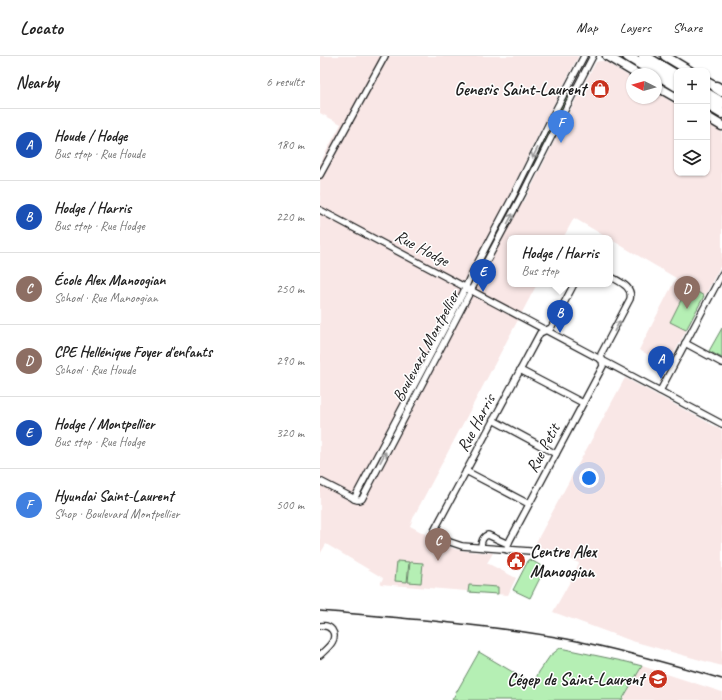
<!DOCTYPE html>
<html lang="en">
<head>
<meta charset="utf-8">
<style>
	:root { --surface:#fff; --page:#f2f2f2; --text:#222; --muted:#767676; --line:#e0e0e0; --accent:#111827 }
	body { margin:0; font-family:Caveat,sans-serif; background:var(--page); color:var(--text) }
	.controls { position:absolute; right:12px; top:12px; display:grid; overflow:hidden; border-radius:8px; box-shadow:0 1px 3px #0004 }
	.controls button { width:36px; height:36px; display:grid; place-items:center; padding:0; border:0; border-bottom:1px solid var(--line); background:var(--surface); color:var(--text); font:20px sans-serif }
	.compass { position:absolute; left:306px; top:12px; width:36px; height:36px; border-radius:50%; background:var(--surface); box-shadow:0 1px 3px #0004; rotate:276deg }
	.you { position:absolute; left:269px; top:422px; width:14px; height:14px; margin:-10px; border:3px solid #fff; border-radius:50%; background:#1a73e8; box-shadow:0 0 0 6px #1a73e833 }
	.badge { display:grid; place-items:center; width:26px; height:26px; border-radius:50%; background:var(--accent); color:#fff; font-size:13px; font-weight:700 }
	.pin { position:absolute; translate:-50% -33px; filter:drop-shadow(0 1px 2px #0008) }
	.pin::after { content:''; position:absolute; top:21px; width:14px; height:12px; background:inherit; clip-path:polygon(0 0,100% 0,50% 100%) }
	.popup { position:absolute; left:187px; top:179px; width:106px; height:52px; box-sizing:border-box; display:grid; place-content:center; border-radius:8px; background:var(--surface); filter:drop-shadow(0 1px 3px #0005); font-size:13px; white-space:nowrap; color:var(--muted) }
	.popup b { font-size:15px; color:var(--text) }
	.popup::after { content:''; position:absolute; left:50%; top:100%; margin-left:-8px; border:8px solid transparent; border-top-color:var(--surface) }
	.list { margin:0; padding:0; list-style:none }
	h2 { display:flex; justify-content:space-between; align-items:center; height:52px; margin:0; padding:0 16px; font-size:17px }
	h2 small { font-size:13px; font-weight:400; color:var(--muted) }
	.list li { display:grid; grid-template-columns:26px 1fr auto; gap:12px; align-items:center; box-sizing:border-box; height:72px; padding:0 16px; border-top:1px solid var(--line) }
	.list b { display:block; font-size:15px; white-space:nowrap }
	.list p { margin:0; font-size:13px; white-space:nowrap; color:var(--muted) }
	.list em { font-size:13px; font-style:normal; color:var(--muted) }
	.icon { flex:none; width:22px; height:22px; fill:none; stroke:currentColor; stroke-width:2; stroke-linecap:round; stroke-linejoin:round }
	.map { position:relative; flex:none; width:402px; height:644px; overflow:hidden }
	header { display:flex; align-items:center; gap:24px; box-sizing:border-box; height:56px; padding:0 20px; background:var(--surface); border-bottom:1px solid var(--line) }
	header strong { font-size:19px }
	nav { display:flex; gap:22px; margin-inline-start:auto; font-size:14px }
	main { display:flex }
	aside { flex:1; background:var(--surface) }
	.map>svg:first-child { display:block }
	.built { fill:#f9e7e6 }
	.green { fill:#b5efb4; stroke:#688668 }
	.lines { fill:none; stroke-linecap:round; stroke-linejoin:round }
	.minor-casing { stroke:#1c1c1c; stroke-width:8 }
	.secondary-casing { stroke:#1c1c1c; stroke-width:11 }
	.motorway-casing { stroke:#1c1c1c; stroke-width:13 }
	.minor { stroke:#fff; stroke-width:5.5 }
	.secondary { stroke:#fff; stroke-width:8 }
	.motorway { stroke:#fff; stroke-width:10 }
	.rail { stroke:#1c1c1c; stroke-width:1.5 }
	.oneway { stroke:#999 }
	.labels { text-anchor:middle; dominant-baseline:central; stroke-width:3; stroke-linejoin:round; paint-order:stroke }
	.poi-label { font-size:17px; font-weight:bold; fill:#1c1c1c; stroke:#fff; text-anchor:end }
	.street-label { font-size:17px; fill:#1c1c1c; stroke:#fff }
</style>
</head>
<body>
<header>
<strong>Locato</strong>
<nav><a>Map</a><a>Layers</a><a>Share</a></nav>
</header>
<main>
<aside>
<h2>Nearby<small>6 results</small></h2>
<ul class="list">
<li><span class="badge" style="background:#1a4fb4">A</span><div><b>Houde / Hodge</b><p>Bus stop · Rue Houde</p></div><em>180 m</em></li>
<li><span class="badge" style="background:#1a4fb4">B</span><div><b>Hodge / Harris</b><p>Bus stop · Rue Hodge</p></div><em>220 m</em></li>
<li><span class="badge" style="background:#8d6e63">C</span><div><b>École Alex Manoogian</b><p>School · Rue Manoogian</p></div><em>250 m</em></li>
<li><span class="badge" style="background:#8d6e63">D</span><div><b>CPE Hellénique Foyer d'enfants</b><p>School · Rue Houde</p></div><em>290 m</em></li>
<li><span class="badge" style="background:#1a4fb4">E</span><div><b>Hodge / Montpellier</b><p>Bus stop · Rue Hodge</p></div><em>320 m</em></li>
<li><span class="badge" style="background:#3f7fe0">F</span><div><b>Hyundai Saint-Laurent</b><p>Shop · Boulevard Montpellier</p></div><em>500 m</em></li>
</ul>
</aside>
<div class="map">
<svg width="402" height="644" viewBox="0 0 402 644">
	<rect width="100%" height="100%" fill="#fff"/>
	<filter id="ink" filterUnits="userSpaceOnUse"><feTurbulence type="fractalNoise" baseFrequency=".025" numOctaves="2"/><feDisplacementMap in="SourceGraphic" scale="8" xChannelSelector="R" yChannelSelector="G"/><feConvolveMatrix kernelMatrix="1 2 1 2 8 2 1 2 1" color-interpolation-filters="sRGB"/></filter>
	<g filter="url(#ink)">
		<g class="built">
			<path d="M0,0h258v1l-37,72 -32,66 15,7 42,-84 30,-56 4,-1h4l28,17v20h24v-6l21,13v68h30v-50l15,9v131l-54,102 -29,-15 37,-72 -66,-39v-1h-2l-34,-20 -11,20h-53v46h27l-123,232 -4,10 17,9 2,3 6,3 20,8 11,2 27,2 -6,10 29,15 -8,17 -40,-3 -2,-1 -86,-7 3,-6 -57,-34 -6,10v-391l21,-39 -21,-11z"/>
			<path d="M305,322l97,52v236l-90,-25 -79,-29 19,-34 7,-15 -45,-17z"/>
			<path d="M322,610l80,26v8h-99z"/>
		</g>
		<g class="green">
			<path d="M250,32h2l1,1 -29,57 -1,-1 -11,23h-1v-1z"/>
			<path d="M368,230l16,10 -18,34 -16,-8z"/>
			<path d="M402,272v30l-13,-7z"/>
			<path d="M209,503l16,9 -15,30 -17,-8z"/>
			<path d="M77,505l12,1 -2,20 -12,-1z"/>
			<path d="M90,506l13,1 -2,20 -13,-1z"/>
			<path d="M149,529l29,2v7l-30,-2z"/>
			<path d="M240,592l67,14 15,4 -20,34h-170l27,-48 54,32 6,-12 11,-16z"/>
		</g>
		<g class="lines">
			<defs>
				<g id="minor">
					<path d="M0,119l65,-119"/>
					<path d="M0,154l402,214"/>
					<path d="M365,287l37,20"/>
					<path d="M200,314l63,33"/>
					<path d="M340,335l62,-117"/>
					<path d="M173,364l63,34"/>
					<path d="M146,415l63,33"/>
					<path d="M0,425l37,19h3l2,-1 106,-203 55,-103 43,-85 27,-52"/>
					<path d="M34,443l109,-206 6,-14 44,-83 41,-83 30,-57"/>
					<path d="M161,491c0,-5 2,-11 7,-12l20,9"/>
					<path d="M187,494l1,-5 2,-5 93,-174 -2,-12 29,-55c3,-13 -11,-17 -20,-23"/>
					<path d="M210,495l-68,-5 -12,-4 -12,-5 -3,-3 -1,-3 106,-198 11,-5 23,-44"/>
					<path d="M0,570c5,-1 9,0 12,4 7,10 -6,19 -12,25"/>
				</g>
				<g id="secondary">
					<path d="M287,0l30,18"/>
					<path d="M345,0l25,15"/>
					<path d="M387,26l13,7"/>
					<path d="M336,30l21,12"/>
					<path d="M387,61l15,9"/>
				</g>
				<g id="motorway">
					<path d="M308,0l49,30"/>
					<path d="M324,0l33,20"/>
					<path d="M396,31l6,4"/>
					<path d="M387,38l15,9"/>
					<path d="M387,48l15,9"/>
				</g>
			</defs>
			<use href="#minor" class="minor-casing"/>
			<use href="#secondary" class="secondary-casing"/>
			<use href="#motorway" class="motorway-casing"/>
			<use href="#minor" class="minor"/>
			<use href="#secondary" class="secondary"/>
			<use href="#motorway" class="motorway"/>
			<path class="rail" d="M0,555c82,7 165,13 247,28 52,10 104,25 155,40"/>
		</g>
		<defs><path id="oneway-shaft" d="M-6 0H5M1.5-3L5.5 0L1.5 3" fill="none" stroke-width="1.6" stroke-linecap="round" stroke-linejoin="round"/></defs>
		<g class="oneway">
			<use href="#oneway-shaft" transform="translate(215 97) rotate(117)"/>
			<use href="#oneway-shaft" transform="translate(190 163) rotate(-62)"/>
			<use href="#oneway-shaft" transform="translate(297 270) rotate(-62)"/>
			<use href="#oneway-shaft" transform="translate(63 401) rotate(-62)"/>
		</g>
	</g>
	<defs>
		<symbol id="shop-disc" viewBox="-11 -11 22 22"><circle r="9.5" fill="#c8321e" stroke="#fff"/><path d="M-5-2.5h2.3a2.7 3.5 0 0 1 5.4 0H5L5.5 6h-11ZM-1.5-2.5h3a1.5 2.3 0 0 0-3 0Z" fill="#fff"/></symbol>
		<symbol id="civic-disc" viewBox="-11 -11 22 22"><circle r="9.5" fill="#c8321e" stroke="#fff"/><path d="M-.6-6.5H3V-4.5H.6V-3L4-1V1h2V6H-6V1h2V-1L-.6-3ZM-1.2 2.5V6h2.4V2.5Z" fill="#fff"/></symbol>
		<symbol id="university-disc" viewBox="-11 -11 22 22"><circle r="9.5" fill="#c8321e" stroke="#fff"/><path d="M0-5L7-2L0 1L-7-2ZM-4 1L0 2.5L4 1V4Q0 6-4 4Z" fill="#fff"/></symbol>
	</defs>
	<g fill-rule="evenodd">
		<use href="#shop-disc" x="269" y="22" width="22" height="22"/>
		<use href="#civic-disc" x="185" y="494" width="22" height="22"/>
		<use href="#university-disc" x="327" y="612" width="22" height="22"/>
	</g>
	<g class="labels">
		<g class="poi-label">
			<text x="266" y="33">Genesis Saint-Laurent</text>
			<text x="210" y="495" text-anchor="start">Centre Alex<tspan x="210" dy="20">Manoogian</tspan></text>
			<text x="324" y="623">Cégep de Saint-Laurent</text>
		</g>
		<g class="street-label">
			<text transform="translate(102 192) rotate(28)">Rue Hodge</text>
			<text transform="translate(106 290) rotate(-62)">Boulevard Montpellier</text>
			<text transform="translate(156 367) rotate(-62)">Rue Harris</text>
			<text transform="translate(223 392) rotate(-62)">Rue Petit</text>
		</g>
	</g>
</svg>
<div class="controls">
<button>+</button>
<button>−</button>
<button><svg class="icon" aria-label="layers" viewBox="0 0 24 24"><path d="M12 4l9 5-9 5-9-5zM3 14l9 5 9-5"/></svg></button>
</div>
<svg class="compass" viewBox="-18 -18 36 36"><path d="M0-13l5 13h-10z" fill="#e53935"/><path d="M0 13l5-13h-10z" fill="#767676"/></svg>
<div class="you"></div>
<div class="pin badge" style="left:341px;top:323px;background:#1a4fb4">A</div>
<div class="pin badge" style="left:240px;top:277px;background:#1a4fb4">B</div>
<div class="popup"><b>Hodge / Harris</b>Bus stop</div>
<div class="pin badge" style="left:118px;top:505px;background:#8d6e63">C</div>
<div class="pin badge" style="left:367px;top:253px;background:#8d6e63">D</div>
<div class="pin badge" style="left:163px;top:236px;background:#1a4fb4">E</div>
<div class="pin badge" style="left:241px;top:87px;background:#3f7fe0">F</div>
</div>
</main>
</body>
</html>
